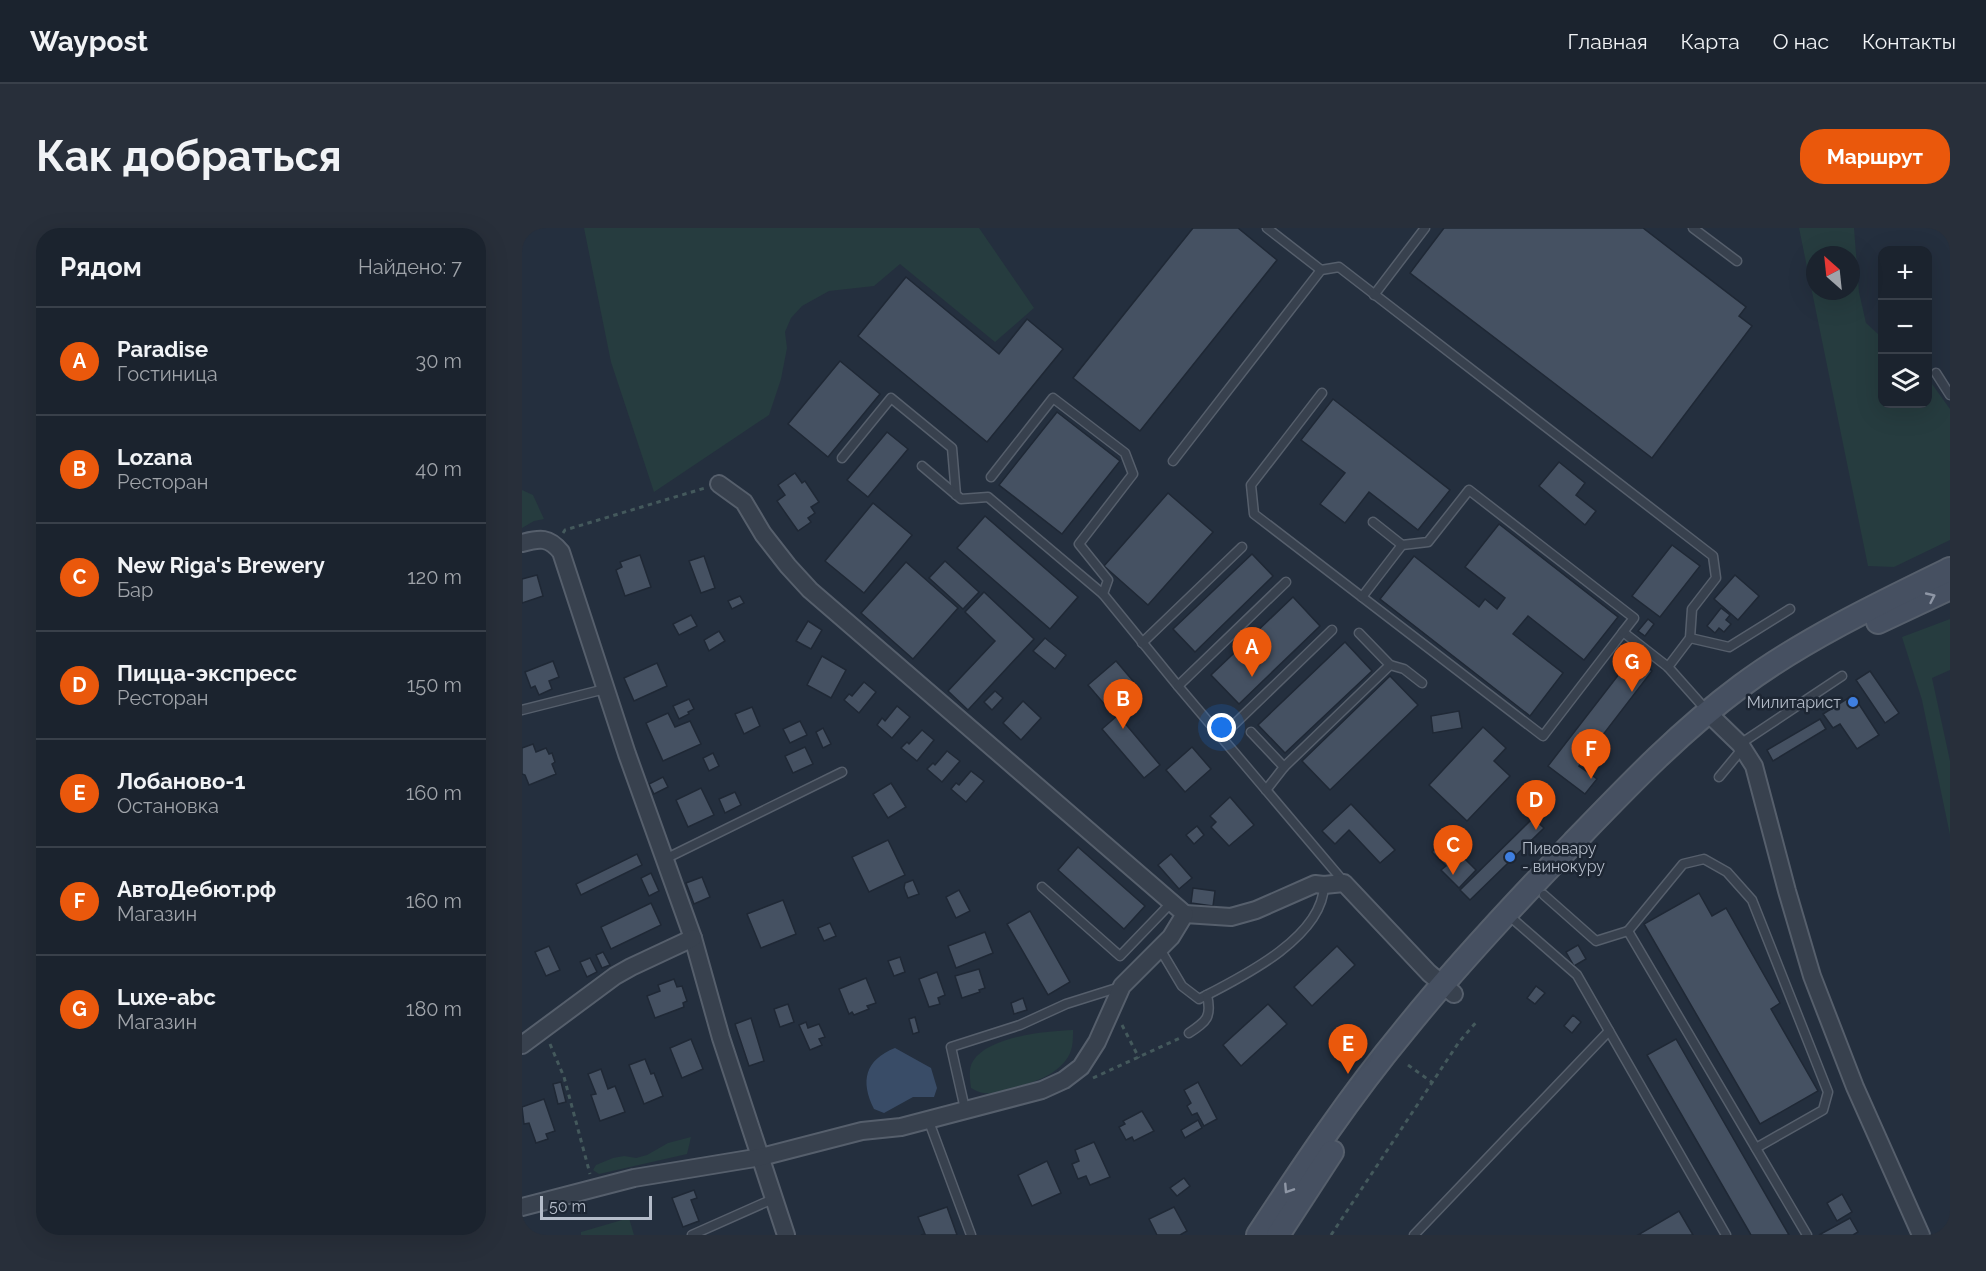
<!DOCTYPE html>
<html lang="ru">
<head>
<meta charset="utf-8">
<style>
	:root { --surface:#1b232e; --page:#282f3a; --text:#f1f3f6; --muted:#a0a4aa; --line:#39404a; --accent:#ea580c }
	body { margin:0; font-family:Raleway,sans-serif; background:var(--page); color:var(--text) }
	.controls { position:absolute; right:18px; top:18px; display:grid; overflow:hidden; border-radius:12px; box-shadow:0 6px 24px #0002 }
	.controls button { width:54px; height:54px; display:grid; place-items:center; padding:0; border:0; border-bottom:2px solid var(--line); background:var(--surface); color:var(--text); font:30px sans-serif }
	.compass { position:absolute; left:1284px; top:18px; width:54px; height:54px; border-radius:50%; background:var(--surface); box-shadow:0 6px 24px #0002; rotate:333deg }
	.scale { position:absolute; left:18px; bottom:15px; width:112px; box-sizing:border-box; padding-left:6px; border:3px solid #b4bcc9; border-top:0; font-size:16px; line-height:21px; white-space:nowrap; color:#b4bcc9; -webkit-text-stroke:4px #1d2633; paint-order:stroke }
	.you { position:absolute; left:700px; top:500px; width:21px; height:21px; margin:-15px; border:4px solid #fff; border-radius:50%; background:#1a73e8; box-shadow:0 0 0 9px #1a73e833 }
	.badge { display:grid; place-items:center; width:39px; height:39px; border-radius:50%; background:var(--accent); color:#fff; font-size:20px; font-weight:700 }
	.pin { position:absolute; translate:-50% -50px; filter:drop-shadow(0 2px 3px #0008) }
	.pin::after { content:''; position:absolute; top:32px; width:21px; height:18px; background:inherit; clip-path:polygon(0 0,100% 0,50% 100%) }
	.list { margin:0; padding:0; list-style:none }
	h2 { display:flex; justify-content:space-between; align-items:center; height:78px; margin:0; padding:0 24px; font-size:26px }
	h2 small { font-size:20px; font-weight:400; color:var(--muted) }
	.list li { display:grid; grid-template-columns:39px 1fr auto; gap:18px; align-items:center; box-sizing:border-box; height:108px; padding:0 24px; border-top:2px solid var(--line) }
	.list b { display:block; font-size:22px; white-space:nowrap }
	.list p { margin:0; font-size:20px; white-space:nowrap; color:var(--muted) }
	.list em { font-size:20px; font-style:normal; color:var(--muted) }
	.icon { flex:none; width:33px; height:33px; fill:none; stroke:currentColor; stroke-width:2; stroke-linecap:round; stroke-linejoin:round }
	.map { position:relative; flex:none; width:1428px; height:1007px; overflow:hidden; border-radius:24px }
	header { display:flex; align-items:center; gap:36px; box-sizing:border-box; height:84px; padding:0 30px; background:var(--surface); border-bottom:2px solid var(--line) }
	header strong { font-size:28px }
	nav { display:flex; gap:33px; margin-inline-start:auto; font-size:21px }
	.intro { display:flex; align-items:center; justify-content:space-between; box-sizing:border-box; height:144px; padding:0 36px }
	h1 { margin:0; font-size:42px }
	.button { padding:15px 27px; border-radius:24px; background:var(--accent); color:#fff; font-size:21px; font-weight:700 }
	main { display:flex; gap:36px; padding:0 36px }
	aside { flex:1; background:var(--surface); border-radius:24px; box-shadow:0 6px 24px #0002 }
	.map>svg:first-child { display:block }
	.green { fill:#263c3f; fill-rule:evenodd }
	.water { fill:#394c67 }
	.building { fill:#455162; stroke:#1f2835; stroke-width:1.5 }
	.lines { fill:none; stroke-linecap:round; stroke-linejoin:round }
	.lane-casing { stroke:#565f6c; stroke-width:11 }
	.street-casing { stroke:#565f6c; stroke-width:20 }
	.secondary-casing { stroke:#565f6c; stroke-width:26 }
	.path { stroke:#44595c; stroke-width:3; stroke-dasharray:4.5 4.5; stroke-linecap:butt }
	.lane { stroke:#38414e; stroke-width:8 }
	.street { stroke:#38414e; stroke-width:16 }
	.secondary { stroke:#465061; stroke-width:22 }
	.oneway { stroke:#8e96a5 }
	.shop-dot { fill:#3f7fe0; stroke:#1d2633; stroke-width:2 }
	.labels { text-anchor:middle; dominant-baseline:central; stroke-width:5; stroke-linejoin:round; paint-order:stroke }
	.poi-label { font-size:16px; fill:#b4bcc9; stroke:#1d2633; text-anchor:end }
</style>
</head>
<body>
<header>
<strong>Waypost</strong>
<nav><a>Главная</a><a>Карта</a><a>О нас</a><a>Контакты</a></nav>
</header>
<div class="intro"><h1>Как добраться</h1><a class="button">Маршрут</a></div>
<main>
<aside>
<h2>Рядом<small>Найдено: 7</small></h2>
<ul class="list">
<li><span class="badge">A</span><div><b>Paradise</b><p>Гостиница</p></div><em>30 m</em></li>
<li><span class="badge">B</span><div><b>Lozana</b><p>Ресторан</p></div><em>40 m</em></li>
<li><span class="badge">C</span><div><b>New Riga's Brewery</b><p>Бар</p></div><em>120 m</em></li>
<li><span class="badge">D</span><div><b>Пицца-экспресс</b><p>Ресторан</p></div><em>150 m</em></li>
<li><span class="badge">E</span><div><b>Лобаново-1</b><p>Остановка</p></div><em>160 m</em></li>
<li><span class="badge">F</span><div><b>АвтоДебют.рф</b><p>Магазин</p></div><em>160 m</em></li>
<li><span class="badge">G</span><div><b>Luxe-abc</b><p>Магазин</p></div><em>180 m</em></li>
</ul>
</aside>
<div class="map">
<svg width="1428" height="1007" viewBox="0 0 1428 1007">
	<rect width="100%" height="100%" fill="#242f3e"/>
	<g class="green">
		<path d="M62,0h395l55,80 -39,34 -95,-78 -26,22 -45,5 -27,15 -11,12 -6,14 2,16 -6,31 -12,36 -115,77 -43,-130z"/>
		<path d="M1277,0h55l5,64 7,31 12,11 4,1v69h46v-22l4,2 18,25v131l-56,27 -26,-1zM1293,27h36v36h-36z"/>
		<path d="M0,262l11,5 11,24 -10,2 -12,7z"/>
		<path d="M1428,391v51l-18,8 18,83v74l-28,-135 -20,-63z"/>
		<path d="M551,802c0,10 0,19 -5,27 -12,19 -36,26 -56,31 -9,2 -18,7 -28,5 -4,0 -9,-3 -13,-5 -1,-9 -3,-19 2,-27 16,-25 74,-30 100,-31z"/>
		<path d="M169,909l-4,17 -88,20 -6,-4 3,-5 17,-7 11,-2 12,2 11,-3 21,-12z"/>
		<path d="M107,990l5,17h-53v-3z"/>
	</g>
	<path class="water" d="M373,820l36,20 6,20 -3,9h-21l-29,16 -10,-4c-14,-28 -9,-49 21,-61z"/>
	<g class="building">
		<path d="M671,0h45l39,32 -137,171 -67,-53z"/>
		<path d="M922,0h199l103,79 -7,9 13,10 -100,132 -242,-185z"/>
		<path d="M384,49l93,77 28,-35 36,30 -76,93 -129,-106z"/>
		<path d="M318,133l40,33 -52,63 -40,-33z"/>
		<path d="M811,171l117,91 -32,40 -49,-38 -24,31 -25,-19 25,-31 -44,-33z"/>
		<path d="M535,184l63,49 -58,73 -63,-49z"/>
		<path d="M365,204l21,17 -40,48 -21,-17z"/>
		<path d="M1037,234l26,21 -9,12 20,16 -11,14 -46,-39z"/>
		<path d="M273,245l7,10 3,-2 14,21 -8,5 4,6 -7,5 3,4 -13,9 -21,-30 8,-6 -7,-10z"/>
		<path d="M646,265l45,39 -65,73 -44,-39z"/>
		<path d="M351,275l39,32 -48,58 -39,-32z"/>
		<path d="M463,288l93,81 -28,32 -93,-81z"/>
		<path d="M977,296l119,93 -34,43 -56,-44 -15,18 50,39 -33,43 -150,-117 34,-43 65,51 6,-8 12,10 8,-11 -40,-31z"/>
		<path d="M1150,317l28,21 -40,51 -28,-21z"/>
		<path d="M730,326l21,22 -78,76 -22,-23z"/>
		<path d="M118,327l11,32 -26,9 -9,-26 6,-3 -2,-5z"/>
		<path d="M182,328l11,32 -14,5 -12,-32z"/>
		<path d="M423,333l34,31 -16,17 -34,-31z"/>
		<path d="M384,334l52,46 -45,51 -52,-46z"/>
		<path d="M15,347l6,21 -21,7v-24z"/>
		<path d="M1213,347l24,21 -21,24 -24,-21z"/>
		<path d="M462,364l50,47 -66,71 -20,-19 47,-50 -30,-29z"/>
		<path d="M218,368l4,7 -12,6 -4,-8z"/>
		<path d="M771,369l27,29 -81,78 -28,-29z"/>
		<path d="M1199,380l9,7 -4,5 5,4 -7,8 -5,-4 -4,5 -8,-7z"/>
		<path d="M169,387l6,11 -18,9 -6,-11z"/>
		<path d="M1126,391l6,5 -9,12 -7,-5z"/>
		<path d="M286,393l14,9 -11,19 -15,-8z"/>
		<path d="M197,403l6,10 -16,10 -5,-11z"/>
		<path d="M523,410l21,17 -11,14 -22,-18z"/>
		<path d="M823,414l27,29 -87,82 -27,-28z"/>
		<path d="M300,428l24,14 -15,28 -24,-13z"/>
		<path d="M1111,428l19,15 -73,95 18,13 -12,15 -37,-28z"/>
		<path d="M31,433l6,16 -10,4 3,8 -13,6 -4,-9 -4,2 -6,-16z"/>
		<path d="M594,433l23,27 -28,24 -23,-27z"/>
		<path d="M135,435l10,23 -33,15 -10,-23z"/>
		<path d="M1348,443l29,42 -14,10 -29,-43z"/>
		<path d="M868,448l28,29 -88,85 -28,-29z"/>
		<path d="M342,454l12,10 -17,21 -15,-13 5,-6 3,2z"/>
		<path d="M473,463l8,7 -11,12 -8,-8z"/>
		<path d="M1331,467l26,40 -22,14 -17,-25 -7,4 -10,-14z"/>
		<path d="M167,471l5,10 -6,3 1,2 -10,5 -6,-13z"/>
		<path d="M501,473l18,17 -20,22 -18,-17z"/>
		<path d="M375,478l13,11 -18,21 -15,-13 5,-7 3,3z"/>
		<path d="M230,479l8,19 -16,8 -9,-20z"/>
		<path d="M937,483l3,17 -29,5 -2,-17z"/>
		<path d="M146,485l7,14 15,-6 11,23 -38,17 -17,-38z"/>
		<path d="M596,487l42,50 -16,13 -42,-49z"/>
		<path d="M1298,491l6,10 -53,32 -6,-11z"/>
		<path d="M278,493l7,14 -17,8 -7,-14z"/>
		<path d="M961,499l23,21 -12,13 16,15 -43,45 -38,-36z"/>
		<path d="M301,500l8,16 -8,4 -7,-16z"/>
		<path d="M400,502l12,10 -17,21 -16,-13 6,-6 2,2z"/>
		<path d="M11,516l3,8 10,-4 3,6 3,-1 3,9 -3,2 4,10 -27,11 -4,-10 -3,-1v-26z"/>
		<path d="M283,519l8,17 -20,9 -8,-17z"/>
		<path d="M670,519l19,22 -26,23 -19,-22z"/>
		<path d="M425,523l13,10 -18,21 -15,-13 6,-6 2,2z"/>
		<path d="M191,525l6,13 -10,5 -6,-13z"/>
		<path d="M449,543l13,10 -18,21 -15,-13 5,-6 3,2z"/>
		<path d="M141,549l5,10 -14,7 -5,-10z"/>
		<path d="M369,555l15,24 -18,11 -15,-24z"/>
		<path d="M179,560l13,27 -26,12 -12,-27z"/>
		<path d="M213,564l6,13 -16,8 -6,-14z"/>
		<path d="M708,569l24,28 -25,21 -18,-19 5,-5 -6,-6z"/>
		<path d="M829,576l44,46 -15,13 -31,-33 -14,14 -13,-13z"/>
		<path d="M1011,590l11,10 -74,72 -10,-10z"/>
		<path d="M675,598l7,9 -10,9 -8,-9z"/>
		<path d="M927,606l15,15 -5,4 17,17 -17,18 -18,-18 5,-4 -14,-14z"/>
		<path d="M366,612l17,35 -36,17 -17,-35z"/>
		<path d="M556,619l67,59 -21,23 -66,-59z"/>
		<path d="M115,626l5,11 -61,30 -5,-11z"/>
		<path d="M649,626l21,24 -13,11 -21,-24z"/>
		<path d="M129,645l8,18 -10,5 -8,-18z"/>
		<path d="M180,649l8,20 -16,7 -8,-21z"/>
		<path d="M391,652l6,14 -11,4 -4,-10 1,-5z"/>
		<path d="M671,660l22,3 -2,15 -22,-3z"/>
		<path d="M437,662l11,21 -14,7 -10,-21z"/>
		<path d="M1177,665l13,23 14,-8 54,95 -9,6 47,82 -58,33 -116,-200z"/>
		<path d="M261,672l13,34 -35,14 -14,-34z"/>
		<path d="M129,675l10,22 -50,24 -10,-22z"/>
		<path d="M508,683l40,71 -22,13 -41,-71z"/>
		<path d="M308,695l6,13 -12,5 -6,-13z"/>
		<path d="M463,704l8,21 -37,15 -8,-22z"/>
		<path d="M1056,717l8,14 -12,7 -8,-14z"/>
		<path d="M27,718l11,24 -14,6 -11,-24z"/>
		<path d="M815,718l18,19 -43,41 -18,-19z"/>
		<path d="M81,724l7,13 -8,3 -6,-13z"/>
		<path d="M378,729l5,15 -11,4 -6,-15z"/>
		<path d="M68,730l7,14 -10,5 -7,-15z"/>
		<path d="M457,741l6,19 -6,2 1,2 -18,6 -7,-22z"/>
		<path d="M415,744l8,23 -7,3 2,6 -11,3 -10,-28z"/>
		<path d="M344,750l10,25 -9,3 2,3 -15,6 -2,-3 -3,2 -10,-25z"/>
		<path d="M152,751l3,8 5,-1 5,15 -4,2 1,4 -29,11 -8,-22 13,-5 -2,-6z"/>
		<path d="M1014,758l9,7 -10,11 -8,-6z"/>
		<path d="M501,770l4,12 -13,4 -3,-11z"/>
		<path d="M266,776l6,18 -14,5 -6,-18z"/>
		<path d="M746,776l19,20 -46,42 -18,-21z"/>
		<path d="M1051,787l8,7 -9,11 -8,-7z"/>
		<path d="M393,789l4,15 -6,2 -4,-15z"/>
		<path d="M229,790l13,43 -15,5 -14,-42z"/>
		<path d="M284,794l2,6 11,-4 6,13 -6,2 3,6 -12,5 -11,-25z"/>
		<path d="M169,811l12,30 -21,9 -12,-30z"/>
		<path d="M1154,811l113,196h-38l-104,-180z"/>
		<path d="M123,831l6,15 3,-1 9,23 -19,8 -15,-39z"/>
		<path d="M79,841l7,20 7,-3 10,26 -25,9 -9,-26 5,-1 -8,-20z"/>
		<path d="M39,854l5,20 -8,2 -5,-20z"/>
		<path d="M676,854l19,37 -13,7 -7,-13 -5,2 -5,-9 4,-3 -7,-13z"/>
		<path d="M22,871l11,32 -9,3 2,5 -12,4 -7,-20 -5,1 -2,-17z"/>
		<path d="M620,883l12,20 -20,10 -2,-4 -6,3 -7,-13 6,-3 -2,-3z"/>
		<path d="M676,892l4,8 -17,10 -4,-8z"/>
		<path d="M572,914l16,35 -20,8 -4,-9 -8,3 -6,-15 7,-3 -4,-11z"/>
		<path d="M525,933l14,32 -29,13 -14,-31z"/>
		<path d="M662,950l6,8 -13,10 -7,-8z"/>
		<path d="M172,962l3,8 -6,2 8,21 -16,6 -11,-29z"/>
		<path d="M1320,966l10,18 -15,9 -10,-18z"/>
		<path d="M425,979l10,28h-36l4,-1 -7,-17z"/>
		<path d="M652,979l13,24 -7,4h-23l-8,-16z"/>
		<path d="M1157,983l14,24h-55z"/>
		<path d="M1328,990l8,14 -5,3h-34z"/>
	</g>
	<g class="lines">
		<defs>
			<g id="lane">
				<path d="M745,0l54,42"/>
				<path d="M1171,0l44,33"/>
				<path d="M852,67l51,-67"/>
				<path d="M1414,145l14,22"/>
				<path d="M800,165l-71,92 3,29 289,222 80,-104 45,35 40,45"/>
				<path d="M320,230l49,-60 61,50 4,47"/>
				<path d="M651,233l148,-191 18,-3 374,289 3,22 -24,31 -2,29 -22,29"/>
				<path d="M400,238l39,33 27,-2 115,97"/>
				<path d="M469,249l62,-79 72,55 8,21 -54,70 29,36 -5,14 75,92 166,196"/>
				<path d="M851,294l29,23"/>
				<path d="M840,369l40,-52 26,-3 41,-52 165,128 -11,14"/>
				<path d="M1168,410l39,9 61,-38"/>
				<path d="M620,415l100,-96"/>
				<path d="M868,437l14,4 18,14"/>
				<path d="M656,458l108,-104"/>
				<path d="M0,482l83,-21"/>
				<path d="M729,504l33,35 -18,23"/>
				<path d="M699,509l111,-107"/>
				<path d="M1218,516l102,-68"/>
				<path d="M762,539l106,-102 -31,-32"/>
				<path d="M1197,549l24,-29"/>
				<path d="M143,631l177,-87"/>
				<path d="M520,659l78,69 51,-53"/>
				<path d="M1022,667l52,46 32,-10 179,304"/>
				<path d="M984,685l71,62 149,260"/>
				<path d="M1106,703l55,-67 21,-5 23,13 25,28 76,192 -5,18 -67,38"/>
				<path d="M638,721l22,37 17,13c41,-21 124,-61 125,-114"/>
				<path d="M667,805c18,-12 23,-16 18,-38"/>
				<path d="M443,881l-14,-62 69,-22 46,-21 54,-17"/>
				<path d="M406,891l43,116"/>
				<path d="M170,1007l83,-37"/>
				<path d="M892,1007l195,-204"/>
			</g>
			<g id="street">
				<path d="M0,315c18,-5 27,-6 39,9l66,202 66,184 28,100 65,197"/>
				<path d="M1186,485l32,31 14,22 33,125 25,85 43,111 66,148"/>
				<path d="M663,686l46,3 25,-7 59,-26 9,1 20,-2 85,90 25,21"/>
				<path d="M0,817l93,-69 16,-9 62,-29"/>
				<path d="M0,979l112,-29 127,-21 101,-26 39,-4 141,-37 22,-10 17,-13 16,-25 25,-56 49,-49 14,-23 -375,-324 -22,-24 -25,-32 -19,-32 -25,-18"/>
			</g>
			<g id="secondary">
				<path d="M1356,394l72,-34"/>
				<path d="M736,1007c46,-70 92,-139 145,-203 53,-66 111,-128 170,-189 53,-55 106,-111 168,-157 60,-45 141,-84 209,-117"/>
				<path d="M756,1007l54,-83"/>
			</g>
		</defs>
		<use href="#lane" class="lane-casing"/>
		<use href="#street" class="street-casing"/>
		<use href="#secondary" class="secondary-casing"/>
		<g class="path">
			<path d="M41,305l2,-3 140,-42"/>
			<path d="M600,797l17,33"/>
			<path d="M28,816l14,33 26,97"/>
			<path d="M886,837l25,18"/>
			<path d="M571,850l87,-40"/>
			<path d="M809,1007l128,-193 19,-22"/>
		</g>
		<use href="#lane" class="lane"/>
		<use href="#street" class="street"/>
		<use href="#secondary" class="secondary"/>
	</g>
	<defs><path id="oneway-chevron" d="M-2-3.5L2.5 0L-2 3.5" fill="none" stroke-width="1.6" stroke-linecap="round" stroke-linejoin="round" transform="scale(1.5)"/></defs>
	<g class="oneway">
		<use href="#oneway-chevron" transform="translate(1409 369) rotate(-25)"/>
		<use href="#oneway-chevron" transform="translate(766 961) rotate(123)"/>
	</g>
	<g class="shop-dot">
		<circle cx="1331" cy="474" r="6"/>
		<circle cx="988" cy="629" r="6"/>
	</g>
	<g class="labels">
		<g class="poi-label">
			<text x="1319" y="474">Милитарист</text>
			<text x="1000" y="620" text-anchor="start">Пивовару<tspan x="1000" dy="18">- винокуру</tspan></text>
		</g>
	</g>
</svg>
<div class="controls">
<button>+</button>
<button>−</button>
<button><svg class="icon" aria-label="layers" viewBox="0 0 24 24"><path d="M12 4l9 5-9 5-9-5zM3 14l9 5 9-5"/></svg></button>
</div>
<svg class="compass" viewBox="-18 -18 36 36"><path d="M0-13l5 13h-10z" fill="#e53935"/><path d="M0 13l5-13h-10z" fill="#a0a4aa"/></svg>
<div class="scale">50 m</div>
<div class="you"></div>
<div class="pin badge" style="left:730px;top:449px">A</div>
<div class="pin badge" style="left:601px;top:501px">B</div>
<div class="pin badge" style="left:931px;top:647px">C</div>
<div class="pin badge" style="left:1014px;top:602px">D</div>
<div class="pin badge" style="left:826px;top:846px">E</div>
<div class="pin badge" style="left:1069px;top:551px">F</div>
<div class="pin badge" style="left:1110px;top:464px">G</div>
</div>
</main>
</body>
</html>
